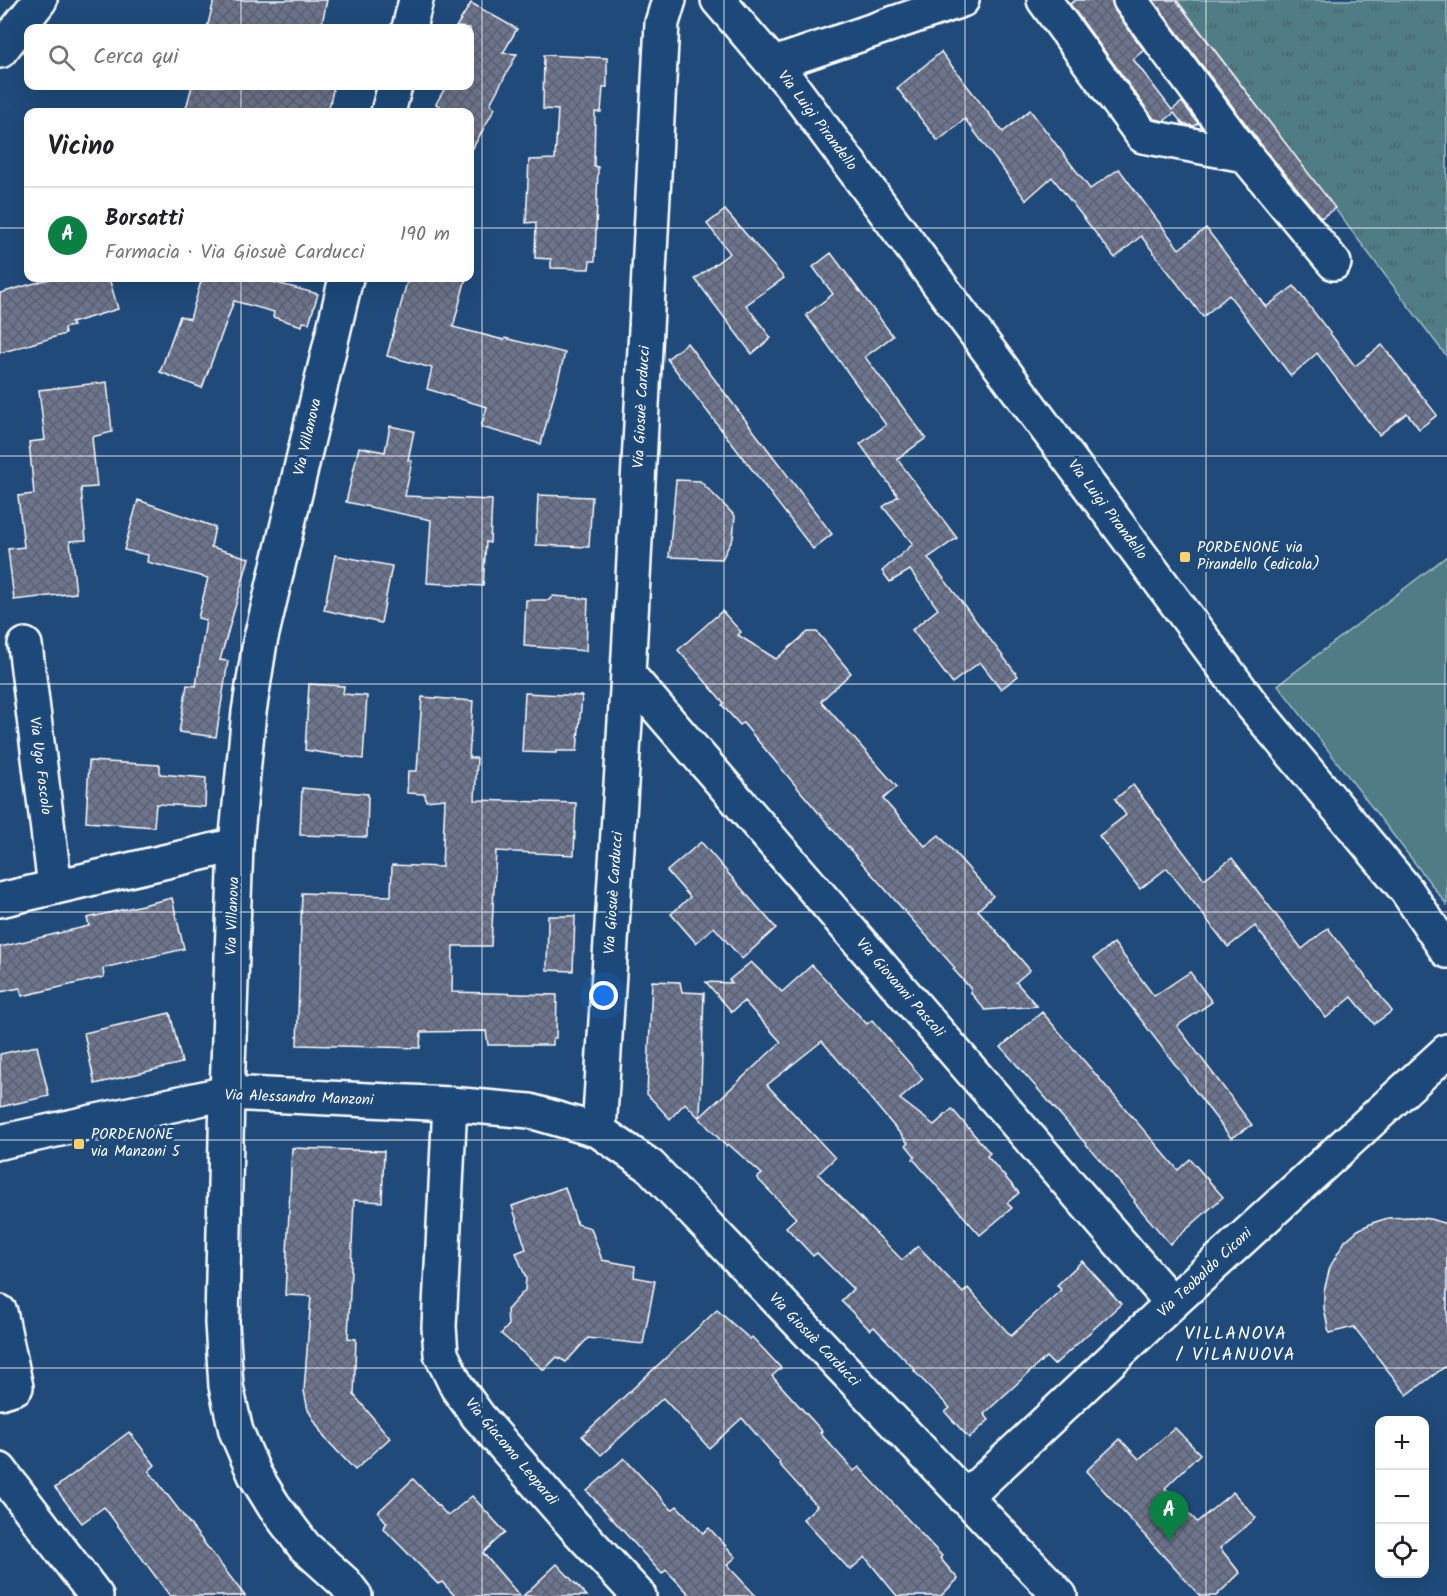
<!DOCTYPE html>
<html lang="it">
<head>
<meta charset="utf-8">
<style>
	:root { --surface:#fff; --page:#f2f2f2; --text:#202124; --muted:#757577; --line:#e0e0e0; --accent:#0b8043 }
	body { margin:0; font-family:Kalam,sans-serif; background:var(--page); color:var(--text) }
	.controls { position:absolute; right:18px; bottom:18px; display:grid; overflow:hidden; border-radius:12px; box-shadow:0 6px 24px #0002 }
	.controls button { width:54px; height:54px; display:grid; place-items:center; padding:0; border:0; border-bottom:2px solid var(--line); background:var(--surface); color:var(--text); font:30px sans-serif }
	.you { position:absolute; left:604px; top:996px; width:21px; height:21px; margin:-15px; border:4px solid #fff; border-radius:50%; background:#1a73e8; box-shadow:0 0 0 9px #1a73e833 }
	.badge { display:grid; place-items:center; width:39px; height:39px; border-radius:50%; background:var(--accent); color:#fff; font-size:20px; font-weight:700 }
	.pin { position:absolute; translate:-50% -50px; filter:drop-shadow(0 2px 3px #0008) }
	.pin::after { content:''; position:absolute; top:32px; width:21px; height:18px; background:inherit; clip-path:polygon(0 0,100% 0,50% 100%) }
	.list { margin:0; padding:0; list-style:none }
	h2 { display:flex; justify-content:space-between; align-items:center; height:78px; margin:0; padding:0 24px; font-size:26px }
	h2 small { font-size:20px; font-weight:400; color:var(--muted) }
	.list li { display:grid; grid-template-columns:39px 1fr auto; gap:18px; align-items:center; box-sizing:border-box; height:96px; padding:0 24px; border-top:2px solid var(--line) }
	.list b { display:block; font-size:22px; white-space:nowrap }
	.list p { margin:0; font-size:20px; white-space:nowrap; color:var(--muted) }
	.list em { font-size:20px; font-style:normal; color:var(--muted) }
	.icon { flex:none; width:33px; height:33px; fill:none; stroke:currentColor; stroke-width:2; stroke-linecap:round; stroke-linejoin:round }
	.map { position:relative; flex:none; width:1447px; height:1596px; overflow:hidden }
	.search { position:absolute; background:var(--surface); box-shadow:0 6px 24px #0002; left:24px; top:24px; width:450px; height:66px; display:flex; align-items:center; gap:15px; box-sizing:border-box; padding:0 21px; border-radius:12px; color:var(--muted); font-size:22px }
	.panel { position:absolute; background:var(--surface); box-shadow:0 6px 24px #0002; left:24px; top:108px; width:450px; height:174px; border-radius:12px }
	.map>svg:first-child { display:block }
	.grass { fill:url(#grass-tufts); stroke:#a8bec2; stroke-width:1.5 }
	.pitch { fill:#507c85; stroke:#a8bec2; stroke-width:1.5 }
	.building { fill:url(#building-cross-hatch); stroke:#fff; stroke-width:1.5 }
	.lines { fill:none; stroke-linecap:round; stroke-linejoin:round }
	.street-casing { stroke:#fff; stroke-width:38 }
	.secondary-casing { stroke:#fff; stroke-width:38 }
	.street { stroke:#1f4a7a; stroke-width:33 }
	.secondary { stroke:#1f4a7a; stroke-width:33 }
	.grid { fill:none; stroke:#fff; stroke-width:1.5; stroke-opacity:0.55 }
	.poi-dot { fill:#ffd166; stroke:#1f4a7a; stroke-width:2 }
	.labels { text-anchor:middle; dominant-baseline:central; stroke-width:6; stroke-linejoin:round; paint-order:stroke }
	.street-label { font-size:15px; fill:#fff; stroke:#1f4a7a }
	.poi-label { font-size:15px; fill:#fff; stroke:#1f4a7a; text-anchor:start }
	.quarter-label { font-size:18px; letter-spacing:1.5px; fill:#fff; stroke:#1f4a7a }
</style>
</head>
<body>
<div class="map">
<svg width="1447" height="1596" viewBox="0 0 1447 1596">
	<defs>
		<pattern id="grass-tufts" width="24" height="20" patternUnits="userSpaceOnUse" patternTransform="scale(1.5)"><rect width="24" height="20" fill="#507c85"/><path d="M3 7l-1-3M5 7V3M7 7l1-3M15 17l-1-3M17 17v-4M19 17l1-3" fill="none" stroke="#4e6468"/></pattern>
		<pattern id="building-cross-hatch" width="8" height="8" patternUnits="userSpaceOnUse" patternTransform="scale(1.5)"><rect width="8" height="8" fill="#6d758e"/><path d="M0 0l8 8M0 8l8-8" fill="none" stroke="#5c606d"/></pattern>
	</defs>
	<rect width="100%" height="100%" fill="#1f4a7a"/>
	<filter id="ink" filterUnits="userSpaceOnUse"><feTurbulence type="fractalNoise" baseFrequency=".0167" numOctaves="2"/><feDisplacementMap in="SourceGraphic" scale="12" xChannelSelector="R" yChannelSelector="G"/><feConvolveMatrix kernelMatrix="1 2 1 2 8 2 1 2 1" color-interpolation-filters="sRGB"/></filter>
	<g filter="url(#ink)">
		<path class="grass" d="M1177,0h270v357z"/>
		<path class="pitch" d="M1447,556v349l-169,-220z"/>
		<g class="building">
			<path d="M214,0h113l-6,28h-114z"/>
			<path d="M1076,0h36l3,11 29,39 -11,9 39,51 10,-8 16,21 -4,3 -11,-2 -9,-11 -10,8 -10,-2 -84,-115z"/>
			<path d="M1153,0h23l159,208 -14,10 -61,-75z"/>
			<path d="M471,3l46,26 -14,24 14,1 -27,50 5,4 -25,45v-41h-21l-13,-8 10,-18h24v-58l-14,-1z"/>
			<path d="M941,52l62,80 27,-22 60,79 29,-20 60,80 27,-21 60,79 28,-21 61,80 27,-21 55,70 -18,14 -12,-16 -28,22 -62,-82 -26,23 -62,-81 -26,22 -62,-81 -26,22 -63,-81 -26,23 -61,-81 -27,22 -41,-53z"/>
			<path d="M544,55l63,3v29h-4l-2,25h-6l-1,54 4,1 -3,94h-5l-1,8 -38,-1v-9l-16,-1 1,-36 -10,1 3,-63 26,-1 3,-49 -15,-1z"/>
			<path d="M192,86h142l-6,26h-143z"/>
			<path d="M725,210l59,68 -38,27 25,33 -19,16 -57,-75 35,-26 -23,-29z"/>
			<path d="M831,253l62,83 -28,21 61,81 -29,21 60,79 -29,20 90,118 -17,13 -21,-27 -28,21 -40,-53 26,-21 -28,-39 -20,12 -8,-11 31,-27 -30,-37 15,-11 -38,-52 26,-19 -80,-110 27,-21 -20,-27z"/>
			<path d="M53,278h56l9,31 -47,14 2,3 -9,2 1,6 -65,19v-60z"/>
			<path d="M202,278h56l60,16 -9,29 -6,-1 -1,4 -29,-9 1,-5 -40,-11 -32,87 -42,-16 20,-56 10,3z"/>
			<path d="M408,278h58l-13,49 51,13 1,-2 60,15 -24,91 -60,-17 6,-20 -60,-18 5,-21 -45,-12z"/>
			<path d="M687,343l145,191 -19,15 -146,-190z"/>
			<path d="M107,382l5,50 -20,5 5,50 -16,1 5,52 -16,1 6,52 -62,7 -6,-51 16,-2 -6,-51 16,-2 -5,-52 16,-2 -6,-50z"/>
			<path d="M390,426l24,5 -6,29 4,1 -7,35 87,4 -2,43 -4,-1 -3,44 -56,-3 4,-63 -85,-18 13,-55 26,5z"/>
			<path d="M676,480l24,1 35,35 -2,22 -11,21 -53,-2z"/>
			<path d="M538,495l54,2 -3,50 -53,-2z"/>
			<path d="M138,500l77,27 -4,20 38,11 -29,102 8,1 -12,76 -37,-5 8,-47 9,1 10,-66 -8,-2 10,-40 -61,-16 1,-7 -24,-5z"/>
			<path d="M335,555l57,11 -11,57 -57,-13z"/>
			<path d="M553,596l35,3 -2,52 -62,-5 2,-46h23z"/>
			<path d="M722,611l19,21 -3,3 38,24 32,-27h9l34,41 -30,28 76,86 -14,12 42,47 14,-11 54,61 -15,14 52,60 -14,12 21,24 -52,4 -14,-17v-4l-18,-20 2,-1 -116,-131 -96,-114 -3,2 -18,-20 2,-2 -46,-53z"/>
			<path d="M309,684l35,2 -1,8 24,2 -4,63 -58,-9z"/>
			<path d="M525,693l57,3 -5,55h-21v2l-34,-1z"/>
			<path d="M422,697l51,4 -4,57h8l-2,42 101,3 -2,52 -78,-4 -5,95h-38l-1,46 105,3 -1,43h-3v7h-65l-2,-14 -65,1 -1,16 -123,-3 5,-152 89,3 1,-31 50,2 3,-68 -19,2 -1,-7 -18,-1 1,-22h9z"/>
			<path d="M89,761l71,4v9l46,4 -1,29 -49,-3 -2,23 -68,-5z"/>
			<path d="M1133,785l71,94 28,-21 70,91 26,-21 64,83 -18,13 -22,-27 -26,21 -71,-92 -27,21 -61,-79 -27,21 -41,-53 27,-21 -11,-16z"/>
			<path d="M302,788l66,6 -1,43 -67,-2z"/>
			<path d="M701,842l75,86 -34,31 -28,-32 -18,16 -25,-29 19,-17 -23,-26z"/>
			<path d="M172,898l12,51 -81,19 1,9 -82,19 -2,-8 -20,4v-45l89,-21 -2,-8z"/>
			<path d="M548,916h27l-2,55 -26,-1z"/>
			<path d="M1114,943l40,53 36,-24 22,30 -35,24 75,99 -21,13 -137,-180z"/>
			<path d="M751,962l31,30 30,-27 55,59 5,-4 51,59 -23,20 34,26 18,-16 38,44 -3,3 32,37 -12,10 5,5 -32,27 -67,-76 2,-3 -9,-11 2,-2 -86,-102 -55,44 68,73 -17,16 84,86 16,-14 45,47 5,-5 43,48 50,-46 -4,-5 25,-24 39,43 -67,61 -8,-8 -62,57 5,6 -20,18 -24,-26 5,-4 -36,-37 1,-1 -41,-43 -4,3 -29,-29 12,-12 -36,-36 -4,3 -27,-29 10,-9 -39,-40 5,-4 -34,-30 -2,2 -41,-43 -15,16 -23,-25 5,-113 28,1 2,10 22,1 -4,124 81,-75 -37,-41 -12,11 -26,-30 26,1 -3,-3z"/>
			<path d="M1042,1012l136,158 12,-11 33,38 -53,47 -36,-42 1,-2 -134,-153z"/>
			<path d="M170,1013l12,50 -87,21 -11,-51z"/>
			<path d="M37,1046l12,50 -49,11v-53z"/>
			<path d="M292,1148l92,3 -2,51 -28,-2 -6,138 8,1 -2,56 36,43 -35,32 -31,-33 -16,-27 -4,-19 7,-95 -26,-1z"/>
			<path d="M565,1187l12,37 14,4 11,32 33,6 -1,11 21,4 -12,63 -55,-6 -22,24 -9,-5 -13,13 -43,-36 7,-8 -1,-16 18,-20 1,-12 -10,-25 10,-4 -14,-43z"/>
			<path d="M1411,1217l19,2 17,5v141l-40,30 -53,-68 -25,6 -5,-25v-17l6,-24 15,-26 13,-11 14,-7 16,-5z"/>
			<path d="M717,1310l33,29 2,-2 29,31 -9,8 50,55 -2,2 34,38 5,-4 83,89 -2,2 18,21 -17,17h-44l-32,-39 -15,13 -47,-51 14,-13 -38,-42 1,-2 -38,-44 -33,30 -46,-50 -62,57 -19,-19z"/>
			<path d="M1175,1428l25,26 -35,34 32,34 36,-30 23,26 -36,30 20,25 -24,23h-16l-114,-125 34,-32 19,20z"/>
			<path d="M129,1432l26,33 -6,6 96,125h-75l-66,-89 -22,16 -27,-35z"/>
			<path d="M624,1458l48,52 5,-4 26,27 6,-5 27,29 -9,8 29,31h-65l-25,-26 -4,4 -75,-83z"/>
			<path d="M413,1479l35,37 24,-20 33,36 -22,21 37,43h-65l-13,-14 -4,2 -55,-56 4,-5 -9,-11z"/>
			<path d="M557,1564l30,32h-64z"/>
		</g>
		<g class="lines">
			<defs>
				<g id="street">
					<path d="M718,0l73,85 461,620 155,186 40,60"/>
					<path d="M1044,0l99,136 102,19 89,108"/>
					<path d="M1130,0l115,155"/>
					<path d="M0,51l40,-51"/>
					<path d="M774,64l188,-64"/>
					<path d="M25,645l30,242"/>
					<path d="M628,674l544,629"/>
					<path d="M0,900l236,-55"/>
					<path d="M450,1104l-11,223 2,27 16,33 21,29 97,111 64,69"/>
					<path d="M599,1131l29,-457 34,-651 7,-23"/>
					<path d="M0,1142l227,-49 223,11 80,7 69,20 51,35 410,430"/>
					<path d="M0,1312l16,75 -16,5"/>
					<path d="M0,1470l96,126"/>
					<path d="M965,1498l207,-195 275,-252"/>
				</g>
				<g id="secondary">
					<path d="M409,28l7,-28"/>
					<path d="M388,112l7,-26"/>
					<path d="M346,278l-86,364 -11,70 -13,133 -9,248 -5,230 4,63 10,45 19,44 19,31 30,40 41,37 10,13"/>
				</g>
			</defs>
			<use href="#street" class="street-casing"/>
			<use href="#secondary" class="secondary-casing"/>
			<use href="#street" class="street"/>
			<use href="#secondary" class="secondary"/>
		</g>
	</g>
	<path class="grid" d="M241,0v28M482,0v1596M724,0v1596M965,0v1596M1206,0v1596M241,86v26M0,228h28M470,228h977M241,278v1318M0,456h1447M0,684h1447M0,912h1447M0,1140h1447M0,1368h1447"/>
	<g class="poi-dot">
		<rect x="1179" y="551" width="12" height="12" rx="3"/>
		<rect x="73" y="1138" width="12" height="12" rx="3"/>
	</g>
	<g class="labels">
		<g class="street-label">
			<text transform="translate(817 121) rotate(53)">Via Luigi Pirandello</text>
			<text transform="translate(642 407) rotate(-87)">Via Giosuè Carducci</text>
			<text transform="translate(308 437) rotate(-77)">Via Villanova</text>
			<text transform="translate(1107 510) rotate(53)">Via Luigi Pirandello</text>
			<text transform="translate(40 766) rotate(83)">Via Ugo Foscolo</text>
			<text transform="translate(614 893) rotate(-86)">Via Giosuè Carducci</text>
			<text transform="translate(233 916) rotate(-88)">Via Villanova</text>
			<text transform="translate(900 988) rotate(49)">Via Giovanni Pascoli</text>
			<text transform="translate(299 1098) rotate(2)">Via Alessandro Manzoni</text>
			<text transform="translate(1205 1273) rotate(-43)">Via Teobaldo Ciconi</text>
			<text transform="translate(814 1340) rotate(46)">Via Giosuè Carducci</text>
			<text transform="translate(511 1452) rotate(50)">Via Giacomo Leopardi</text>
		</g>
		<g class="poi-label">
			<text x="1197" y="548">PORDENONE via<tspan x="1197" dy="17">Pirandello (edicola)</tspan></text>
			<text x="91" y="1135">PORDENONE<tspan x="91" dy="17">via Manzoni 5</tspan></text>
		</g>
		<g class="quarter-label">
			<text x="1236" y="1334">VILLANOVA<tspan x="1236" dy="21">/ VILANUOVA</tspan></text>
		</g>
	</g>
</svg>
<div class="controls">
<button>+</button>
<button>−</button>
<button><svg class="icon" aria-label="locate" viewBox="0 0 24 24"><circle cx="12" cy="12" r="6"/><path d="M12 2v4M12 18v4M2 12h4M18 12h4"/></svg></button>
</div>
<div class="you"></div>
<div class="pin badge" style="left:1169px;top:1541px">A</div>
<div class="search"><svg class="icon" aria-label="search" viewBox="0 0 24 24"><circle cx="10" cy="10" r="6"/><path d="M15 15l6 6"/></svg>Cerca qui</div>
<section class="panel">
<h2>Vicino<small></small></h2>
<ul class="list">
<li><span class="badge">A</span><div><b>Borsatti</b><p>Farmacia · Via Giosuè Carducci</p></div><em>190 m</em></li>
</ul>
</section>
</div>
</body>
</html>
